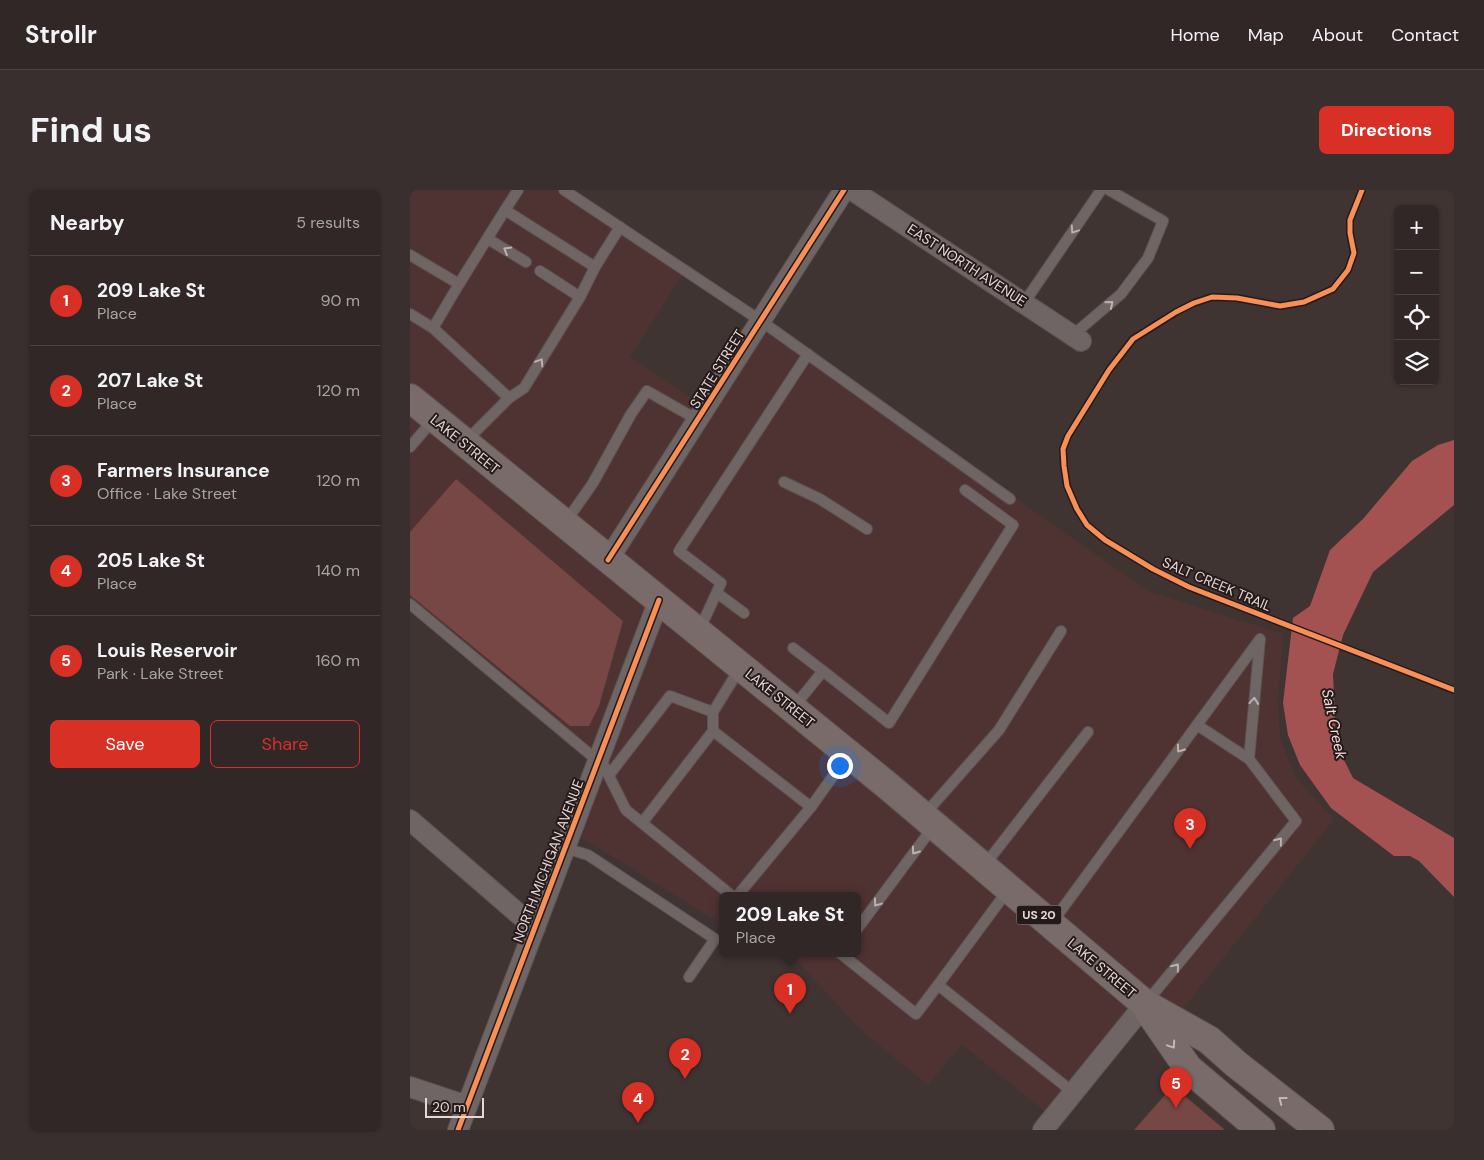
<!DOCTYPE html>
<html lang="en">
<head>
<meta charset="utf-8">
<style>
	:root { --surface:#302726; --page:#382f2e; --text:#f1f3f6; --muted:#a8a5a7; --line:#4b4443; --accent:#d93025 }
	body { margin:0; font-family:"DM Sans",sans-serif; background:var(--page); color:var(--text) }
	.controls { position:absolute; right:15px; top:15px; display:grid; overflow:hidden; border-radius:8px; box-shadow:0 1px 4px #0004 }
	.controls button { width:45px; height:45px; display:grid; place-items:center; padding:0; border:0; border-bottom:1px solid var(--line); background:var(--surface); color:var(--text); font:25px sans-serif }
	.scale { position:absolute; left:15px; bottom:12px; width:59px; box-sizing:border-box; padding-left:5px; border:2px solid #e7d8d7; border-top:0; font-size:14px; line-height:18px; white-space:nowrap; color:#e7d8d7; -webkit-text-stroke:4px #251a1a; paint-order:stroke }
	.you { position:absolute; left:429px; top:575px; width:18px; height:18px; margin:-12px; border:4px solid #fff; border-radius:50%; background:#1a73e8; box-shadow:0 0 0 8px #1a73e833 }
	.badge { display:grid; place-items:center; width:32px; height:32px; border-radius:50%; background:var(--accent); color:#fff; font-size:16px; font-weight:700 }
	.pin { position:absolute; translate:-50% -41px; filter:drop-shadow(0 1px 2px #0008) }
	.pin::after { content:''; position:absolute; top:26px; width:18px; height:15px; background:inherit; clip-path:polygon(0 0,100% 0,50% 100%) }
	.popup { position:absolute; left:309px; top:702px; width:142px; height:65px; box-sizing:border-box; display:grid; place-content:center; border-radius:8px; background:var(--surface); filter:drop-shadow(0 1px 4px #0005); font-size:16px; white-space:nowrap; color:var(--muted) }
	.popup b { font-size:19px; color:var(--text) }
	.popup::after { content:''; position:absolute; left:50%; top:100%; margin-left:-10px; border:10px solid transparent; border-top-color:var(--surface) }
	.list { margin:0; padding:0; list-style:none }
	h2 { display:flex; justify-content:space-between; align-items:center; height:65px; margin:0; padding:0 20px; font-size:21px }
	h2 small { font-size:16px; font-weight:400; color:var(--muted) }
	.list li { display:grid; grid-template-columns:32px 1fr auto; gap:15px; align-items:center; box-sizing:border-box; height:90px; padding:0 20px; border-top:1px solid var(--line) }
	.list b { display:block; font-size:19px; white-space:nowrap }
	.list p { margin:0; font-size:16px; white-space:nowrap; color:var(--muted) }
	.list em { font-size:16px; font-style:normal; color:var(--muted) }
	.actions { display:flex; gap:10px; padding:15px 20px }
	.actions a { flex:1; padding:11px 0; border:1px solid var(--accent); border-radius:8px; text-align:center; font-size:18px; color:var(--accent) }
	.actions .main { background:var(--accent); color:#fff }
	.icon { flex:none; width:28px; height:28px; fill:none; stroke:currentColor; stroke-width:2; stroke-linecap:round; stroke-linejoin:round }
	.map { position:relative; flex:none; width:1044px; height:940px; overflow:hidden; border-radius:8px }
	header { display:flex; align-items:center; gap:30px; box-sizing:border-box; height:70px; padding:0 25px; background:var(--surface); border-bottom:1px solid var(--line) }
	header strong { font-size:24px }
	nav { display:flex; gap:28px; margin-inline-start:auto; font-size:18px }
	.intro { display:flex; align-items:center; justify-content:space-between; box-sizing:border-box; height:120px; padding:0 30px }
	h1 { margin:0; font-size:35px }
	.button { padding:12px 22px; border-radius:8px; background:var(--accent); color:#fff; font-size:18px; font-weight:700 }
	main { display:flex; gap:30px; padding:0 30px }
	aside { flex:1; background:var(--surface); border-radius:8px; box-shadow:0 1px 4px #0004 }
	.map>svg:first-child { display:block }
	.built { fill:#4f3332 }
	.green { fill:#774745 }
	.water { fill:#a35251 }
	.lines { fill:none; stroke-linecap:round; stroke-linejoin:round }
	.lane-casing { stroke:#5d5151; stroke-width:12 }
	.street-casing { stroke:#5d5151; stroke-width:22 }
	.primary-casing { stroke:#5d5151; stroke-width:30 }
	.lane { stroke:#6f6565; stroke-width:10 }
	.street { stroke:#6f6565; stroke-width:20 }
	.primary { stroke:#796b6a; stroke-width:28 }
	.cycleway-casing { stroke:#251a1a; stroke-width:8 }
	.cycleway { stroke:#f78f57; stroke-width:5 }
	.oneway { stroke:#bdb0af }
	.oneway2 { stroke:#c6b7b6 }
	.labels { text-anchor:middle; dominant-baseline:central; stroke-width:4; stroke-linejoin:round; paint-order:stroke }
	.shield { fill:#251a1a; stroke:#ad9f9e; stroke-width:1 }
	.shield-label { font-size:12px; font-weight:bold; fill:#e7d8d7 }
	.street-label { font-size:14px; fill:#e7d8d7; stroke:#251a1a }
	.water-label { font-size:15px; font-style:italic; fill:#f0d6d4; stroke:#251a1a }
</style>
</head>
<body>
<header>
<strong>Strollr</strong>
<nav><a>Home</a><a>Map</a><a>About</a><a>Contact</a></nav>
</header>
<div class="intro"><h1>Find us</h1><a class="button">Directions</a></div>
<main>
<aside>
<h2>Nearby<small>5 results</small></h2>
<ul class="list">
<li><span class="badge">1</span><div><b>209 Lake St</b><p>Place</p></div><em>90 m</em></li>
<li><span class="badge">2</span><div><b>207 Lake St</b><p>Place</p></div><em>120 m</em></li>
<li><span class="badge">3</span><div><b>Farmers Insurance</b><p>Office · Lake Street</p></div><em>120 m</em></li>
<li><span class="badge">4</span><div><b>205 Lake St</b><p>Place</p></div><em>140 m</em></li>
<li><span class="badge">5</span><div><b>Louis Reservoir</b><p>Park · Lake Street</p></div><em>160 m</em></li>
</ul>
<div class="actions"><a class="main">Save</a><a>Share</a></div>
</aside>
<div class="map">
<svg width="1044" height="940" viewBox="0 0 1044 940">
	<rect width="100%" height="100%" fill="#403433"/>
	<g class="built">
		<path d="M0,0h161l115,79 -56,88 71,48 -94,146 -197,-163z"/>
		<path d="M357,129l289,208 94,65 133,42 -5,68 2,36 16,40 38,41 -157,197 -561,-458z"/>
		<path d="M0,211l244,201 -61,161 -183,-155z"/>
		<path d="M251,417l476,398 -88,110 -87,-71 -34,41 -68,-56 -70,-76h68v-58h-136v29l-146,-90z"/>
	</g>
	<g class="green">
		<path d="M46,289l167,142 -24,85 -10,20h-19l-160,-131v-63z"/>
		<path d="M763,896l52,44h-91z"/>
	</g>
	<path class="water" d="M1044,250v65l-81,67 -30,63 -10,39 3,70 17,34 101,60v59l-35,-36 -9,-5h-16l-63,-48 -31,-43 -12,-30 -5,-32 10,-85 17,-12 20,-56 33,-31 49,-58 26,-16z"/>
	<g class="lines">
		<defs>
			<g id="lane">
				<path d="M154,0l197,131 249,178"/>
				<path d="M95,20l13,-20"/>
				<path d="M78,49l38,23"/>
				<path d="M0,65l49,29 -26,44 -23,-14"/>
				<path d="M185,77l25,-40"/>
				<path d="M49,94l46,-74 90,57 -15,30"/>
				<path d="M614,113l77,-113"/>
				<path d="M23,138l76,70"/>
				<path d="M663,145l48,-41 27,-36 15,-37 -54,-31"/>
				<path d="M56,251l43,-43 15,-10 56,-91 -40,-26"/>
				<path d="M0,257l24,-28"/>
				<path d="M374,292l36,17 47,30"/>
				<path d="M155,333l28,-40 38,-69 16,-23 51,29"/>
				<path d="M307,403l27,20"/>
				<path d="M0,414l194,162 22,44 105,85"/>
				<path d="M289,441l22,-48 -42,-32 129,-197"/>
				<path d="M383,458l30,23"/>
				<path d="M383,518l30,-37 66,52 124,-198 -48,-35"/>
				<path d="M787,535l52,34"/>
				<path d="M303,541l98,76"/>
				<path d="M199,585l61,-79 43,16"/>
				<path d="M514,625l75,-85 62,-99"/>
				<path d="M232,633l71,-92v-19l27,-44"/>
				<path d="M155,658l23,7 127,84 -26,38"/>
				<path d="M574,676l104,-134"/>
				<path d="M328,705l73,-88 37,-52"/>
				<path d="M641,734l209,-285 -11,120 47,62 -151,183"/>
				<path d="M448,738l75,-101"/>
				<path d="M430,763l76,61 22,-29 136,108"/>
				<path d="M528,795l70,-95"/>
			</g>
			<g id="street">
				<path d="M442,0l229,151"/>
				<path d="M198,370l236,-370"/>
				<path d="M0,630l125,108"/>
				<path d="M0,897l57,19"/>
				<path d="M48,940l201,-530"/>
				<path d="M633,940l102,-126"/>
			</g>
			<g id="primary">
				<path d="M0,208l478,388 257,218 64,36 27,24 84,66"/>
				<path d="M738,820l40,58 73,62"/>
			</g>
		</defs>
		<use href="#lane" class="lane-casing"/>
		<use href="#street" class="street-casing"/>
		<use href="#primary" class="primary-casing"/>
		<use href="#lane" class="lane"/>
		<use href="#street" class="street"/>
		<use href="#primary" class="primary"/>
		<defs>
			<g id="cycleway">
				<path d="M952,0l-12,30v13l4,20 -6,17 -15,19 -29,13 -24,4 -43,-8 -25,-1 -18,6 -18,9 -43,27 -24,31 -41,66 -5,13 1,17 3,20 10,23 10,16 18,15 48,29 36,18 265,103"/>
				<path d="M198,370l236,-370"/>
				<path d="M48,940l201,-530"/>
			</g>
		</defs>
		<use href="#cycleway" class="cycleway-casing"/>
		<use href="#cycleway" class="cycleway"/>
	</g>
	<defs><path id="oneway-chevron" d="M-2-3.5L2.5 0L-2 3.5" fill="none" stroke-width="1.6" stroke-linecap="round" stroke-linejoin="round" transform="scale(1.25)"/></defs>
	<g class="oneway">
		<use href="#oneway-chevron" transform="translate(664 40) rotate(124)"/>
		<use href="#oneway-chevron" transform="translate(97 60) rotate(-149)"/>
		<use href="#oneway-chevron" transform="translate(700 114) rotate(-40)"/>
		<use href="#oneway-chevron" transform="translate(130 172) rotate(-57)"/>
		<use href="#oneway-chevron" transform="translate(844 511) rotate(-85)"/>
		<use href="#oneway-chevron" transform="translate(770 559) rotate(126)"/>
		<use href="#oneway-chevron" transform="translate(869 651) rotate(-51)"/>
		<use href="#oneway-chevron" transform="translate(505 661) rotate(126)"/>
		<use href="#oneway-chevron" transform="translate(467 713) rotate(127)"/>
		<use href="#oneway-chevron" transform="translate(766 777) rotate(-51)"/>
	</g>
	<g class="oneway2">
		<use href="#oneway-chevron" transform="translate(762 855) rotate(56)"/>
		<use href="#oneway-chevron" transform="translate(872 910) rotate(-142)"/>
	</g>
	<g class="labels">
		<rect class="shield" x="606.5" y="715.5" width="45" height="19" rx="4"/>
		<g class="shield-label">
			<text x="629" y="725">US 20</text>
		</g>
		<g class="street-label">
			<text transform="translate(557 75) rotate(33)">EAST NORTH AVENUE</text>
			<text transform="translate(307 179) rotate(-58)">STATE STREET</text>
			<text transform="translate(55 254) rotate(39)">LAKE STREET</text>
			<text transform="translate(807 394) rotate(23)">SALT CREEK TRAIL</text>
			<text transform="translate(370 508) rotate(39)">LAKE STREET</text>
			<text transform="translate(138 671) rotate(-69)">NORTH MICHIGAN AVENUE</text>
			<text transform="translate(692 778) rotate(40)">LAKE STREET</text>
		</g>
		<g class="water-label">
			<text transform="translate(924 534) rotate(78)">Salt Creek</text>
		</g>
	</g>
</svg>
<div class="controls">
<button>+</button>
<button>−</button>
<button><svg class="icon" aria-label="locate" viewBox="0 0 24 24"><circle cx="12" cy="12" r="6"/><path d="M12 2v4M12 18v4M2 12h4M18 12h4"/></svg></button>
<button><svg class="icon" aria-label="layers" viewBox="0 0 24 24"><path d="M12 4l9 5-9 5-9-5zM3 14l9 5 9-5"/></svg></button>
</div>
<div class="scale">20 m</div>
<div class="you"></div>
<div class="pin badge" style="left:380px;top:824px">1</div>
<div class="popup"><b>209 Lake St</b>Place</div>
<div class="pin badge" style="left:275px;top:889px">2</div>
<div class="pin badge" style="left:780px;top:659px">3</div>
<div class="pin badge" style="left:228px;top:933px">4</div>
<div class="pin badge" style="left:766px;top:918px">5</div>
</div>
</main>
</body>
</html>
